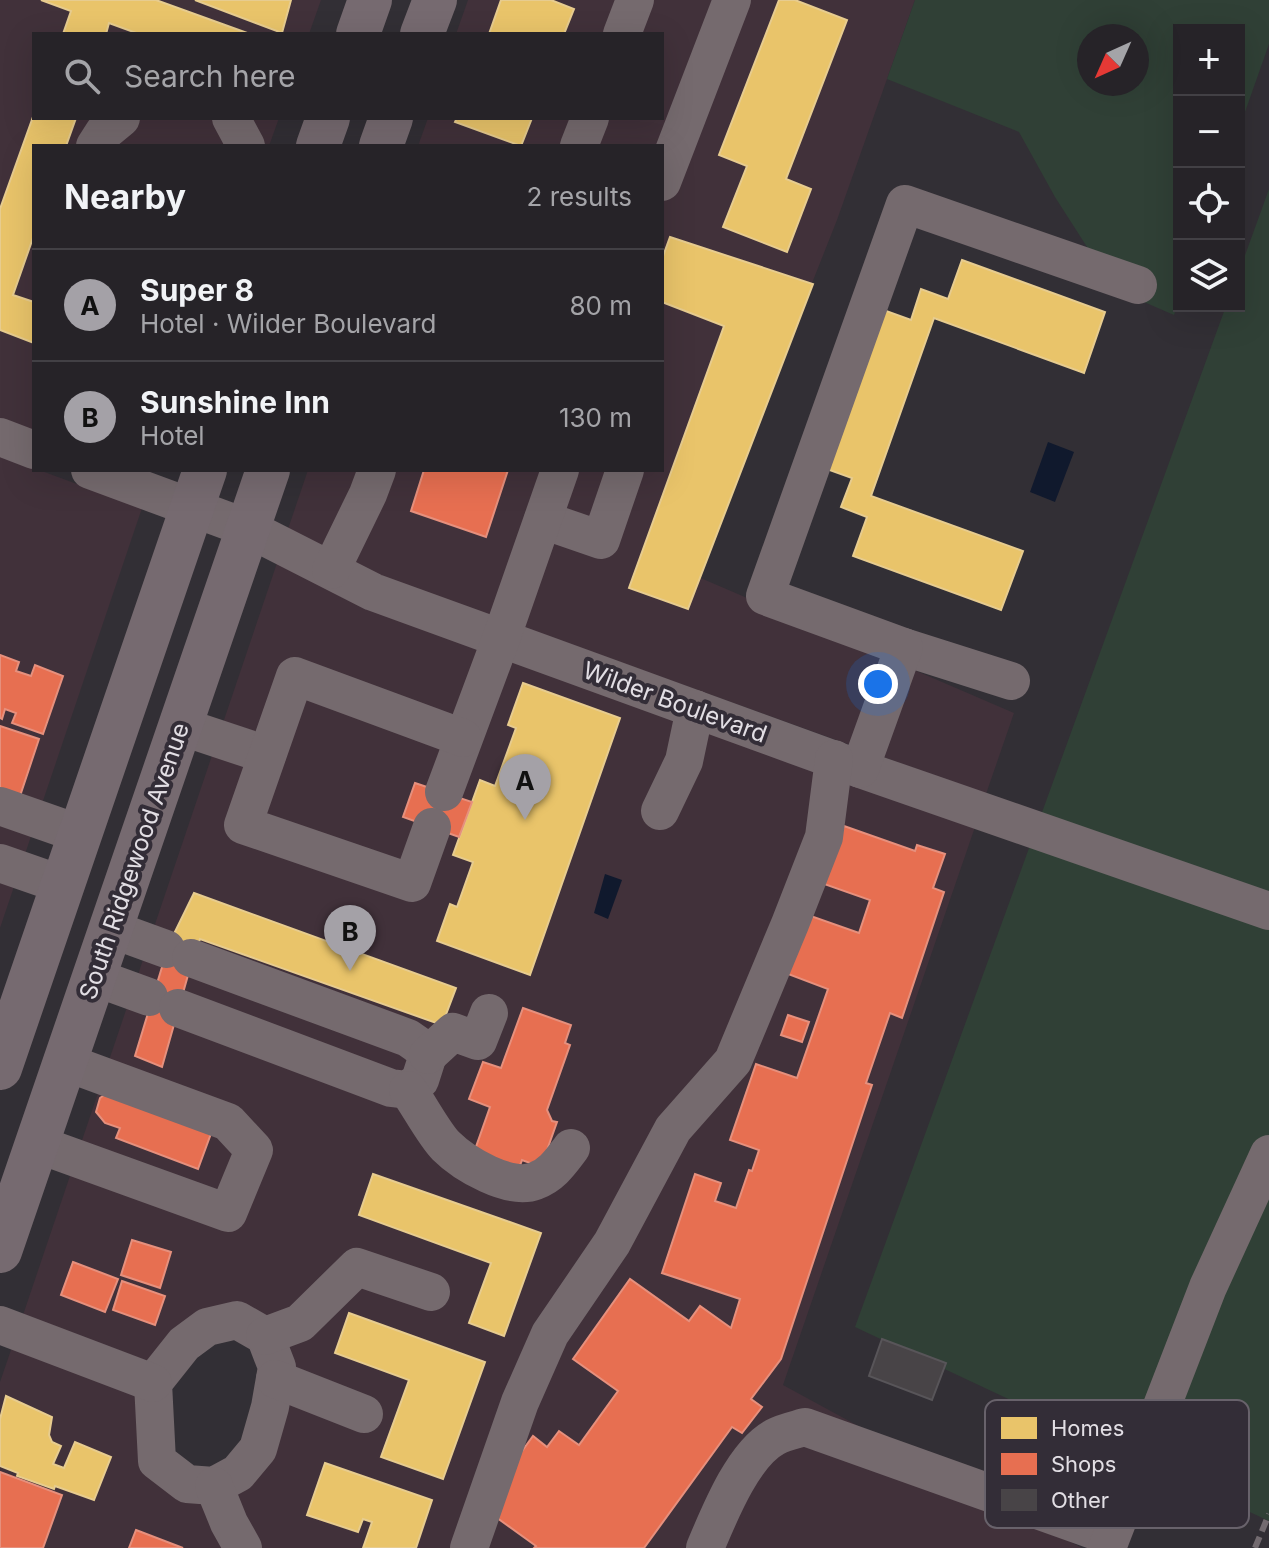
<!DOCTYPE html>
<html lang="en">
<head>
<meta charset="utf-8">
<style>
	:root { --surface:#262328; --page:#2e2b30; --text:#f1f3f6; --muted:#a4a4a8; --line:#424045; --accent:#a4a1a7 }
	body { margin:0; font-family:Inter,sans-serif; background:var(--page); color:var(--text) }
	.controls { position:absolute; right:24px; top:24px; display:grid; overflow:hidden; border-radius:0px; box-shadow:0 8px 32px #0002 }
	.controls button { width:72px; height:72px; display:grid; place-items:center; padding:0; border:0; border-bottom:2px solid var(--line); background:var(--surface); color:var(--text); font:40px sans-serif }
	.compass { position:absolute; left:1077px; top:24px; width:72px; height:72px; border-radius:50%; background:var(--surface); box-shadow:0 8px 32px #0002; rotate:225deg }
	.you { position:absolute; left:878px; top:684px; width:28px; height:28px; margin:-20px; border:6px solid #fff; border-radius:50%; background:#1a73e8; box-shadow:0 0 0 12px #1a73e833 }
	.badge { display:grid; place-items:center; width:52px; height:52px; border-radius:50%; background:var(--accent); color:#111; font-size:26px; font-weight:700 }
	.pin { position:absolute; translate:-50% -66px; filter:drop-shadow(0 2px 4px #0008) }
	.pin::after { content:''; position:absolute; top:42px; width:28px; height:24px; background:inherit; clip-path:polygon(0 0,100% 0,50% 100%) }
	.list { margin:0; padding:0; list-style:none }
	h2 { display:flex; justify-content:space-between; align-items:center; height:104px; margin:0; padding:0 32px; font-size:34px }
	h2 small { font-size:26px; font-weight:400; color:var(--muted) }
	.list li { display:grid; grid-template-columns:52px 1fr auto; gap:24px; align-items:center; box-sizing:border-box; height:112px; padding:0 32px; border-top:2px solid var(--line) }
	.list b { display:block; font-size:30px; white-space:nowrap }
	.list p { margin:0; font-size:26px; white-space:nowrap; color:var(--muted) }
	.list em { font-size:26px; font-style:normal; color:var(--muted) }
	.icon { flex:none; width:44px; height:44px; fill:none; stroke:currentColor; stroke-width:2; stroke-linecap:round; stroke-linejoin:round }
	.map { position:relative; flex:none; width:1269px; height:1548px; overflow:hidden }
	.search { position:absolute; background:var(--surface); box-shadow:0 8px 32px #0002; left:32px; top:32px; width:632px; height:88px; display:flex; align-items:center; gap:20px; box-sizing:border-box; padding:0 28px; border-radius:0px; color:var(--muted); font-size:30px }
	.panel { position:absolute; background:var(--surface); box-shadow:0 8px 32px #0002; left:32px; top:144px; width:632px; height:328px; border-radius:0px }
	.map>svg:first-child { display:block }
	.commercial { fill:#41313a }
	.green { fill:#304036; fill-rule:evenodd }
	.water { fill:#10192d }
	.homes { fill:#e9c46a; stroke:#e7cc8f; stroke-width:2 }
	.shops { fill:#e76f51; stroke:#e6907d; stroke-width:2 }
	.building { fill:#484447; stroke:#585559; stroke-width:2 }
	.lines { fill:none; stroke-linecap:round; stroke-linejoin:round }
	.minor { stroke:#756a6e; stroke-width:38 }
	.major { stroke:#766a70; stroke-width:44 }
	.rail { stroke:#736b70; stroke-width:6; stroke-dasharray:12 6; stroke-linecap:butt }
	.labels { text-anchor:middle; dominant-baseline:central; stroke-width:8; stroke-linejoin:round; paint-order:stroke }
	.street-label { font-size:24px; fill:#e2dee4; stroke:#332d37 }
	.key { fill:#332d37; stroke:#68626b; stroke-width:2 }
	.key-label { font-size:22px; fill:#e2dee4 }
</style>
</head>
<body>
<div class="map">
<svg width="1269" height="1548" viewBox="0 0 1269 1548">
	<rect width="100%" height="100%" fill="#322f35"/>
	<g class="commercial">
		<path d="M0,0h321l-12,34h-275v84h245l-10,28h-235v285l-34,-12z"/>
		<path d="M468,0h447l-78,220 -141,356 318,137 -28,81 -605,-218 -93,-47 20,-59h354v-324h-244l10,-28h234v-84h-206z"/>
		<path d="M0,456l34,12v2h5l103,38 -142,420z"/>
		<path d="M277,563l698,264 -192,558 299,163h-1082v-166l12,-35 125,48 4,70 109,18 25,-161 -125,40 -127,-47z"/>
	</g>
	<g class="green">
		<path d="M915,0h354v44l-30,85v-99h-60v269l-5,16 -60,-26 -59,-92 -36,-65 -132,-53zM1089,36h48v48h-48z"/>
		<path d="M1269,189v1332l-414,-194 371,-1021h13v-34z"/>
	</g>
	<g class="water">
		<path d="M1048,442l26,10 -19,50 -25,-10z"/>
		<path d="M605,874l17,6 -14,39 -14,-6z"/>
	</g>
	<g class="homes">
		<path d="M41,0h115l94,34h-111l-30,-11 -3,11h-43l8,-23z"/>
		<path d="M195,0h96l-9,33z"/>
		<path d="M501,0h50l23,9 -10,25h-75z"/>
		<path d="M779,0h16l52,20 -61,159 25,10 -24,63 -64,-25 24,-61 -28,-11z"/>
		<path d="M34,114v4h42l-10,28h-32v89l-21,60 21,7v41l-34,-13v-121z"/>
		<path d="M457,118h75l-11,28 -66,-24z"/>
		<path d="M670,237l143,47 -125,325 -59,-21 95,-262 -62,-24v-43z"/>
		<path d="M962,260l143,52 -21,61 -150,-55 -63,178 152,55 -22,59 -148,-54 14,-39 -26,-10 11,-29 -31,-11 57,-159 33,12 10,-31 27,10z"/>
		<path d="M523,683l97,35 -90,257 -93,-34 13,-37 7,3 16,-45 -20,-7 27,-75 15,6 21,-58 -8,-3z"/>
		<path d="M194,893l262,95 -14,37 -242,-86 -6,15 -25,-10z"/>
		<path d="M373,1174l168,59 -37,103 -35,-13 22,-60 -132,-48z"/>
		<path d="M349,1313l136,49 -42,117 -62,-22 28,-77 -74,-27z"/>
		<path d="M6,1396l46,21 -3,18 3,7 9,4 -8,18 11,4 11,-26 36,15 -17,43 -39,-14 -1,3 -37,-13 1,-3 -18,-7v-47z"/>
		<path d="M325,1463l107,37 -16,48h-53l9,-26 -9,-3 -5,13 -51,-17z"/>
	</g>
	<g class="shops">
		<path d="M424,470h84l-22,67 -75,-26z"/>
		<path d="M0,655l19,7 -3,9 15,5 4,-11 28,11 -20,58 -31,-11 4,-10 -11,-4 -3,10 -2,-1z"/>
		<path d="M0,726l39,13 -20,60 -19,-6z"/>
		<path d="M415,783l57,19 -13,35 -56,-20z"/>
		<path d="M844,826l71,25 2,-6 28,9 -12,34 11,4 -42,126 -12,-5 -24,70 6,2 -91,274 -30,40 11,8 -20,26 -10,-6 -88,121h-110l2,-2 -43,-31v-24l40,-55 14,11 12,-16 20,14 39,-54 -45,-32 57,-80 59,42 11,-15 31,22 9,-29 -78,-26 33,-99 26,9 -6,18 21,7 13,-38 3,1 7,-21 -29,-10 26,-76 41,14 31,-89 -40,-15 20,-59 51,18 11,-33 -46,-16z"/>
		<path d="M169,944l25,10 -32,113 -27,-11z"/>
		<path d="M523,1008l48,17 -6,18 5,2 -23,65 5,11 5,1 -16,45 -19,-7 -6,17 -45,-16 19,-54 -21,-8 14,-37 18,6z"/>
		<path d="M788,1015l21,7 -7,20 -21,-7z"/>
		<path d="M108,1092l105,36 -15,41 -82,-31 4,-10 -15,-5 -9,-11 4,-14z"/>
		<path d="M132,1240l39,12 -11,36 -39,-13z"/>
		<path d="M73,1262l45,17 -13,33 -44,-17z"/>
		<path d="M122,1281l43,15 -10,29 -42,-15z"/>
		<path d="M0,1472l62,23 -19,53h-43z"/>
		<path d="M136,1530l47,18h-54z"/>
	</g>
	<path class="building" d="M882,1339l64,24 -14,37 -63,-24z"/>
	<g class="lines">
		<g class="minor">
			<path d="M622,34l13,-34"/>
			<path d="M231,118l15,28"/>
			<path d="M95,146l9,-14 17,-14"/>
			<path d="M579,146l11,-28"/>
			<path d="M662,182l70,-182"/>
			<path d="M0,437l34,13"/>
			<path d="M90,470l157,58 126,64 487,177 409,142"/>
			<path d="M543,520l58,20 24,-70"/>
			<path d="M331,570l37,-76 9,-24"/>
			<path d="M904,647l107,34"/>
			<path d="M180,726l87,29"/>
			<path d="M860,769l44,-122 -139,-51 140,-392 233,81"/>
			<path d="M444,792l57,-153 59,-169"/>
			<path d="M0,806l80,28"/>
			<path d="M660,811l24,-50 11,-52"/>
			<path d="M432,827l-20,56 -169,-58 52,-149 168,62"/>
			<path d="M0,863l63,22"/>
			<path d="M111,929l55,20"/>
			<path d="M94,977l55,20"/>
			<path d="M178,1008l213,80 17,2 12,-10 8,-25 -10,-10 -10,-7 -217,-80"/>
			<path d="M428,1055l25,-23 25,9 11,-28"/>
			<path d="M408,1090c11,15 26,44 38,56 18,18 64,45 89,35 17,-6 26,-20 36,-33"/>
			<path d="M37,1144l191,69 26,-63 -26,-28 -163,-60"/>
			<path d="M237,1320l28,16 12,31 -7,40 -12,42 -20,24 -24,13 -27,-2 -30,-23 -4,-78 31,-39 23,-17z"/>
			<path d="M0,1325l153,58"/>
			<path d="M265,1336l35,-13 57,-56 74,25"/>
			<path d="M275,1379l89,35"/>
			<path d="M214,1486l15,37 14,25"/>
			<path d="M469,1548l51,-146 30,-68 62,-91 61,-114 60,-68 57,-137 34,-87 10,-78"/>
			<path d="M705,1548c14,-33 38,-94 70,-111 9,-5 20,-7 30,-10l305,109"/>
			<path d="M1107,1548l101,-261 61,-133"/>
		</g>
		<g class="major">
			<path d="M358,34l12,-34"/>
			<path d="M422,34l13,-34"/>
			<path d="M318,146l10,-28"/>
			<path d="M381,146l10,-28"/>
			<path d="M0,1068l205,-598"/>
			<path d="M0,1251l268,-781"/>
		</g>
		<path class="rail" d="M1255,1548l14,-34"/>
	</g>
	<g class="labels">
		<g class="street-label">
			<text transform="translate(675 702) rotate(20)">Wilder Boulevard</text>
			<text transform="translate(134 861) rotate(-71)">South Ridgewood Avenue</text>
		</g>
	</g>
	<rect x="985" y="1400" width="264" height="128" rx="12" class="key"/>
	<rect x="1001" y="1417" width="36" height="22" fill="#e9c46a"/>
	<rect x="1001" y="1453" width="36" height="22" fill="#e76f51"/>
	<rect x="1001" y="1489" width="36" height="22" fill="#484447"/>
	<g class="key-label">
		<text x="1051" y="1436">Homes</text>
		<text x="1051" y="1472">Shops</text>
		<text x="1051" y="1508">Other</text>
	</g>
</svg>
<div class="controls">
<button>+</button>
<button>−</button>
<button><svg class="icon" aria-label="locate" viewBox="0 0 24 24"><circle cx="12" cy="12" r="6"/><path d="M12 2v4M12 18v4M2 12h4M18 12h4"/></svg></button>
<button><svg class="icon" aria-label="layers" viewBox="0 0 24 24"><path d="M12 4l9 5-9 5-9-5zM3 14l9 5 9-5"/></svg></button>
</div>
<svg class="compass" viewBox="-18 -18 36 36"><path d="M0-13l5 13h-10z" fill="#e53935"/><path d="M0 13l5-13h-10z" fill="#a4a4a8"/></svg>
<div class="you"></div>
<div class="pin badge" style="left:525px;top:820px">A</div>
<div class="pin badge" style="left:350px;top:971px">B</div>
<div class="search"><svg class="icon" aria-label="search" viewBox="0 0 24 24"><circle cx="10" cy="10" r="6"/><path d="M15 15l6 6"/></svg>Search here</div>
<section class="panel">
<h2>Nearby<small>2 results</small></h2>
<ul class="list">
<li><span class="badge">A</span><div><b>Super 8</b><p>Hotel · Wilder Boulevard</p></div><em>80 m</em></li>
<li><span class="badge">B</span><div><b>Sunshine Inn</b><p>Hotel</p></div><em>130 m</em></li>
</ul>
</section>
</div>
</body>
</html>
